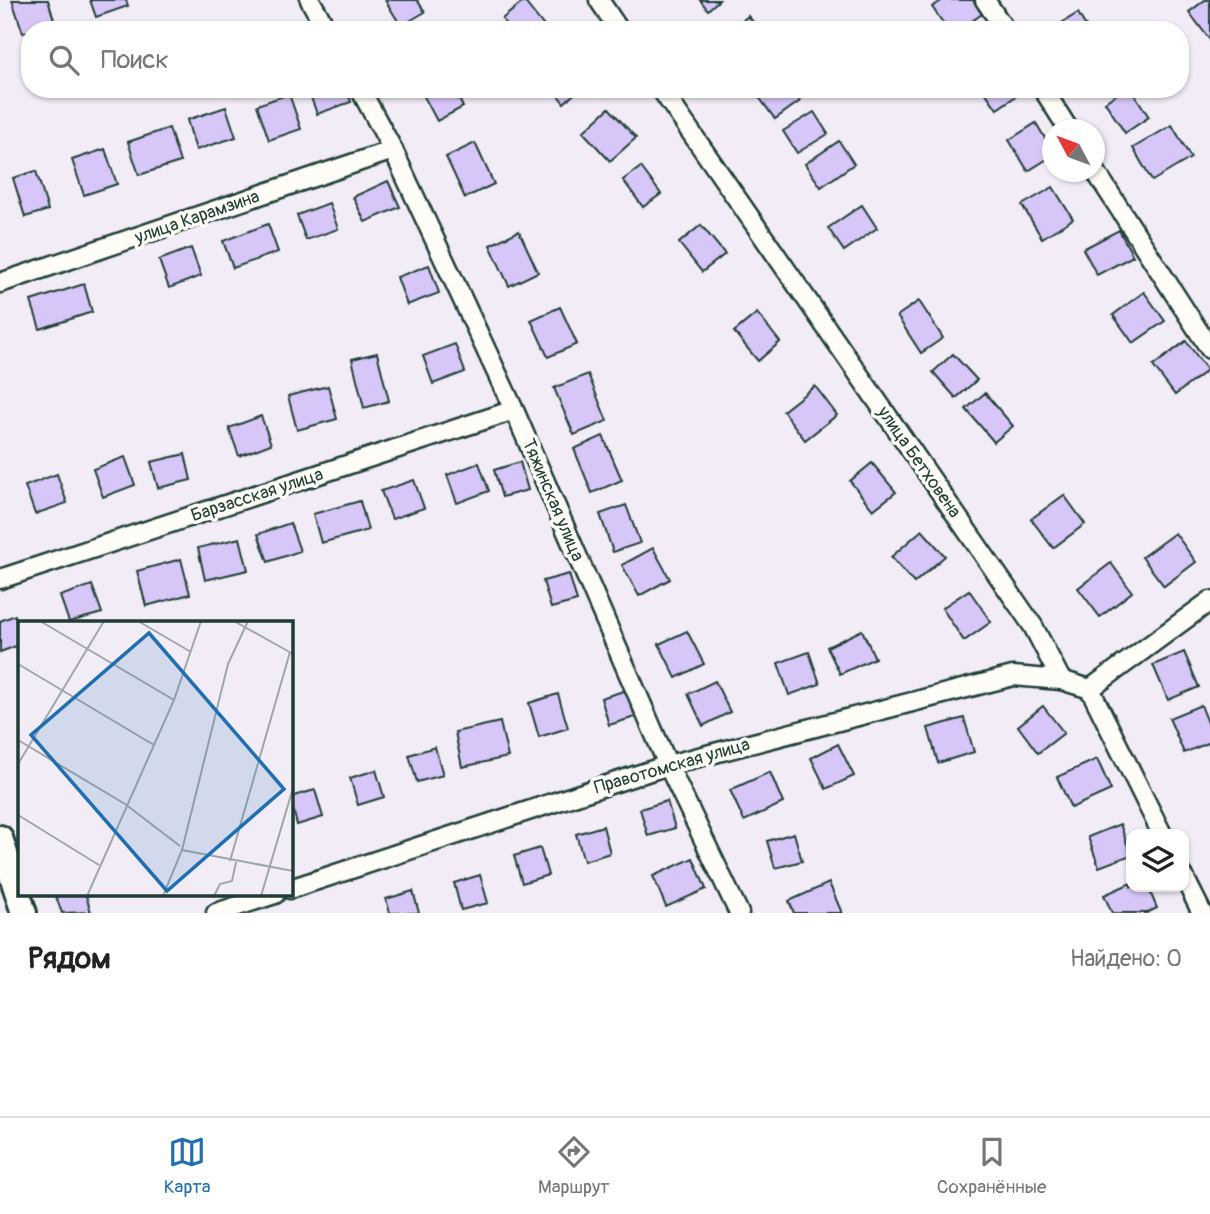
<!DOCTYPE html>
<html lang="ru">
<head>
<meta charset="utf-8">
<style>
	:root { --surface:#fff; --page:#f6f6f6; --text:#222; --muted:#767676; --line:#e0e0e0; --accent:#1f6fb2 }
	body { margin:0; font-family:Pangolin,sans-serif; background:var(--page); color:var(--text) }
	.controls { position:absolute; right:21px; bottom:21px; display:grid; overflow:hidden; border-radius:14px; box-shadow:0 2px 5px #0004 }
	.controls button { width:63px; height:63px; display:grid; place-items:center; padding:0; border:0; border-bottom:2px solid var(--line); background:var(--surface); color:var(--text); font:35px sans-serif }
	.compass { position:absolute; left:1042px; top:119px; width:63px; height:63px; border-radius:50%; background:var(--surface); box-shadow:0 2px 5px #0004; rotate:311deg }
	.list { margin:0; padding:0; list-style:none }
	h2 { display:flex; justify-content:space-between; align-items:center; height:91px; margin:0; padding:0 28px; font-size:30px }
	h2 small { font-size:23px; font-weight:400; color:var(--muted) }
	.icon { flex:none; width:38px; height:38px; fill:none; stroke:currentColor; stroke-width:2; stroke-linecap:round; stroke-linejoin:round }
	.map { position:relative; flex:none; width:1210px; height:913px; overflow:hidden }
	.search { position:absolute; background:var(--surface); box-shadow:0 2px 5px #0004; left:21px; right:21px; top:21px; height:77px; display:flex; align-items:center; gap:18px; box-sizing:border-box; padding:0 24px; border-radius:28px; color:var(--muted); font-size:26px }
	.sheet { height:203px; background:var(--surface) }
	nav { display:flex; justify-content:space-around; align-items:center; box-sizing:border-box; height:98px; border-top:2px solid var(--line); background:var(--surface); font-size:19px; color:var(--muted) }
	nav a { display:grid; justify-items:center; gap:4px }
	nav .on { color:var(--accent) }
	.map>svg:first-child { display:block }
	.building { fill:#d7c6f8; stroke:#1f3d34; stroke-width:2 }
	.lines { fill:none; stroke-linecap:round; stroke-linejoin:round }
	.street-casing { stroke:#1f3d34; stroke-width:23 }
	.secondary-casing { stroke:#1f3d34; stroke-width:30 }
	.street { stroke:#fdfcf7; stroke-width:18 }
	.secondary { stroke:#fdfcf7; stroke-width:24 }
	.labels { text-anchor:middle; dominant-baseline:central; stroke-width:7; stroke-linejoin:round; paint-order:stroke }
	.street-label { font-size:18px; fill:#1f3d34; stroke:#fdfcf7 }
	.inset-road { fill:none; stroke:#9ea6a9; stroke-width:2 }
	.view { fill:#1f6fb2; fill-opacity:0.15; stroke:#1f6fb2; stroke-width:3.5 }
	.inset-edge { fill:none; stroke:#1f3d34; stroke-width:3.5 }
</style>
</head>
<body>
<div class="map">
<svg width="1210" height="913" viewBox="0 0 1210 913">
	<rect width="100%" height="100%" fill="#f2ecf7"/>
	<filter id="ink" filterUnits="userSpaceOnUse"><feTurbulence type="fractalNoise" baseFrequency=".0143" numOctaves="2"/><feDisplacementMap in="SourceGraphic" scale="14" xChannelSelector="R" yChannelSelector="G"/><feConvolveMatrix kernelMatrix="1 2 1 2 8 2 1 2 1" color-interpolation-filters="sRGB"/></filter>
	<g filter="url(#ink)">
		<g class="building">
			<path d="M12,0h36l7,23 -32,10z"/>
			<path d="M90,0h36l2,6 -32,11z"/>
			<path d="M385,0h32l8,12 -24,14z"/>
			<path d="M700,0h19l-11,10z"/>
			<path d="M943,0h30l9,14 -23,16h-11l-16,-23z"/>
			<path d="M1205,0h5v40l-21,-28z"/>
			<path d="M524,1l23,29h-37l-8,-11z"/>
			<path d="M1078,13l10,17h-36v-1z"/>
			<path d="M748,16l12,14h-28z"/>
			<path d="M308,89h38l5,13 -34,12z"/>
			<path d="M420,89h34l9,18 -26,14z"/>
			<path d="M553,89h27l-16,14z"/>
			<path d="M753,89h38l9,12 -25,18z"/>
			<path d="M983,89h32l4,5 -22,15z"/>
			<path d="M1124,89h7l18,28 -24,16 -20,-31z"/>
			<path d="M289,94l12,35 -32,11 -12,-35z"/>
			<path d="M226,107l10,30 -40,13 -9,-30z"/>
			<path d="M609,108l27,30 -26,23 -27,-29z"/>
			<path d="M814,112l14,22 -31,19 -14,-22z"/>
			<path d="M1036,123l16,27v6l-24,15 -19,-31z"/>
			<path d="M1172,125l19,33 -39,23 -19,-33z"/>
			<path d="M169,128l11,34 -41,13 -11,-33z"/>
			<path d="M839,141l15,23 -33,23 -16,-23z"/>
			<path d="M475,143l19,41 -29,14 -19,-41z"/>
			<path d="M105,149l12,35 -33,11 -12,-35z"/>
			<path d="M641,167l20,27 -18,13 -20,-27z"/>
			<path d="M36,171l12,39 -23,7 -12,-39z"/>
			<path d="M388,181l12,26 -35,15 -12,-25z"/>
			<path d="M1053,187l20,32 -31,19 -20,-33z"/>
			<path d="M329,203l9,26 -32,11 -9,-25z"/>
			<path d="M862,205l15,23 -33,23 -16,-23z"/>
			<path d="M268,224l10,28 -45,16 -10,-27z"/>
			<path d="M701,225l24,29 -23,18 -23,-29z"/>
			<path d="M1119,230l14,26 -36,19 -14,-26z"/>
			<path d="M519,231l19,41 -29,14 -19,-41z"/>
			<path d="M191,248l10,28 -32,12 -10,-28z"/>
			<path d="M429,265l10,28 -32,12 -10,-28z"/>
			<path d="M84,284l8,28 -52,17 -9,-28z"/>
			<path d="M1144,292l21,29 -32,22 -20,-28z"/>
			<path d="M919,301l24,37 -22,15 -24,-37z"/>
			<path d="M560,307l17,37 -29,13 -17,-37z"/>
			<path d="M757,313l23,29 -22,19 -24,-29z"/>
			<path d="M1186,341l21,29 -32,25 -22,-29z"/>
			<path d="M455,344l10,28 -32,12 -10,-28z"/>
			<path d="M377,353l12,48 -25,7 -12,-49z"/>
			<path d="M953,354l24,26 -21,18 -23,-26z"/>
			<path d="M588,374l19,47 -33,14 -20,-47z"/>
			<path d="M328,386l9,33 -40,11 -9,-34z"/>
			<path d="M815,386l22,29 -32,25 -22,-29z"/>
			<path d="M985,393l28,33 -19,16 -28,-33z"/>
			<path d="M261,416l10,28 -32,12 -10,-28z"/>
			<path d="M603,436l19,44 -30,13 -18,-44z"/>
			<path d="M185,454l6,26 -33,8 -7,-26z"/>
			<path d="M125,457l10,28 -32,12 -10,-28z"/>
			<path d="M520,462l8,28 -26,7 -8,-27z"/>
			<path d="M479,463l10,28 -32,12 -10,-28z"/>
			<path d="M872,463l24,29 -23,18 -23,-29z"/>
			<path d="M57,474l10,29 -32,11 -10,-28z"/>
			<path d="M414,480l10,28 -32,11 -11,-28z"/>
			<path d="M1064,495l21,29 -32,24 -22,-29z"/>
			<path d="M360,501l8,29 -47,13 -8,-29z"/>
			<path d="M626,505l14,38 -27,9 -13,-38z"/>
			<path d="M290,523l10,28 -32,11 -10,-28z"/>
			<path d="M922,530l23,26 -31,27 -23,-26z"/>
			<path d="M1175,533l21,29 -32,24 -22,-29z"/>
			<path d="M240,538l8,32 -43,10 -7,-32z"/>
			<path d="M653,548l17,31 -31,17 -17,-31z"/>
			<path d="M181,559l9,35 -44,12 -9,-35z"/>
			<path d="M1111,563l21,29 -32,25 -22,-29z"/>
			<path d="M569,574l8,27 -26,7 -8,-27z"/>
			<path d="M92,585l10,28 -33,9 -9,-26z"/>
			<path d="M969,590l22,32 -27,19 -22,-33z"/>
			<path d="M15,615l4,14v16l-19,7v-31z"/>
			<path d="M862,630l13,28 -35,16 -13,-27z"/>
			<path d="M687,631l17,33 -28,14 -17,-34z"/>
			<path d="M809,652l11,32 -31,11 -11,-32z"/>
			<path d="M1184,652l15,35 -31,13 -15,-35z"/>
			<path d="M715,681l15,31 -27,14 -15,-32z"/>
			<path d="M627,690l8,27 -26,8 -8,-27z"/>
			<path d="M558,694l10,34 -29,9 -10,-34z"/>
			<path d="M1201,705l9,23v14l-26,11 -15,-35z"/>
			<path d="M1043,706l21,27 -26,20 -20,-27z"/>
			<path d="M964,718l10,34 -36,11 -10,-35z"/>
			<path d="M500,722l8,35 -46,10 -7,-35z"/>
			<path d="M838,744l16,32 -28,13 -15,-31z"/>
			<path d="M435,747l8,28 -26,7 -8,-27z"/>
			<path d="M1097,759l14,31 -40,18 -14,-31z"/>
			<path d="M376,770l8,27 -26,8 -8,-27z"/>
			<path d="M770,772l13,31 -39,18 -14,-31z"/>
			<path d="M315,790l8,27 -26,8 -7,-28z"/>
			<path d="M667,801l8,27 -27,8 -8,-27z"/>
			<path d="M1120,824l11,31 -32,12 -11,-30z"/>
			<path d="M603,826l7,27 -26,8 -8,-27z"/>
			<path d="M794,833l8,28 -27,7 -8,-27z"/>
			<path d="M540,848l8,27 -26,8 -8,-27z"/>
			<path d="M693,858l13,31 -40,18 -13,-31z"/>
			<path d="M480,875l8,28 -27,7 -7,-27z"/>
			<path d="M829,883l13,30h-48l-5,-12z"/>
			<path d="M1131,883v4h17l9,21 -10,5h-35l-8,-18z"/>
			<path d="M413,891l6,22h-29l-4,-14z"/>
			<path d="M55,894h39l-8,2 5,16 -29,1z"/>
		</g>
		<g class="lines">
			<defs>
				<g id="street">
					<path d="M310,0l17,30"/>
					<path d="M599,0l20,30"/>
					<path d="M985,0l20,30"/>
					<path d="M360,89l33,61 121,260 154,355 71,148"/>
					<path d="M661,89l372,537 28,54 29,9 72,145"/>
					<path d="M1043,89l26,41"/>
					<path d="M1094,169l116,180"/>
					<path d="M0,283l393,-133"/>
					<path d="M0,579l514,-169"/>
					<path d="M1090,689l120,-88"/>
					<path d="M1184,877l18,36"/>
					<path d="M290,889l378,-124 345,-89 48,4"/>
					<path d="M216,913l59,-19"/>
				</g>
				<path id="secondary" d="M0,838l24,75"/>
			</defs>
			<use href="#street" class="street-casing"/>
			<use href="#secondary" class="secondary-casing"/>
			<use href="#street" class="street"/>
			<use href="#secondary" class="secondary"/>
		</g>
	</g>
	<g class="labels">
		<g class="street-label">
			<text transform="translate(197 217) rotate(-19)">улица Карамзина</text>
			<text transform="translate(919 462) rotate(55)">улица Бетховена</text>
			<text transform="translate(257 495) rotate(-18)">Барзасская улица</text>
			<text transform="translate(553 500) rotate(67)">Тяжинская улица</text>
			<text transform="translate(672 766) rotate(-16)">Правотомская улица</text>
		</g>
	</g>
	<g transform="translate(18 621)">
		<rect width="275" height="275" fill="#f2ecf7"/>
		<path class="inset-road" d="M22,0l134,79M120,0l53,31M216,0l59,33M0,43l136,81M0,119l107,64 55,42M0,143l86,-143M0,194l81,50M164,229l111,21M212,240l60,-209M69,275l87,-196 27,-79M145,275l19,-46 46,-186 20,-43M196,275l6,-12 12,-3 4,-19M243,275l32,-108"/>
		<path class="view" d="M131,12l135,156 -117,102 -136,-156z"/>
		<rect width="275" height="275" class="inset-edge"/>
	</g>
</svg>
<div class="controls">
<button><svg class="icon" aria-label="layers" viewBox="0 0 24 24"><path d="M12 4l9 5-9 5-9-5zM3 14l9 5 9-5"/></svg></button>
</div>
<svg class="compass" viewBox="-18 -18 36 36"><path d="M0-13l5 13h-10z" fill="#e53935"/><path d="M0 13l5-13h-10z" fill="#767676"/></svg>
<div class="search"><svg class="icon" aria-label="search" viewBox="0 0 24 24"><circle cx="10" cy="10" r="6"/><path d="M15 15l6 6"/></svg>Поиск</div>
</div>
<section class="sheet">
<h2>Рядом<small>Найдено: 0</small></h2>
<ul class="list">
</ul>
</section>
<nav>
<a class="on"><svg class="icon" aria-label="map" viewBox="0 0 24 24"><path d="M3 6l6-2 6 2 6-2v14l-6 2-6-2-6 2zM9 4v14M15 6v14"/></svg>Карта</a>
<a><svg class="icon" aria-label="directions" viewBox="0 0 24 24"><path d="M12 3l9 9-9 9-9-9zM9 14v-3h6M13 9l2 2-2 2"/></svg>Маршрут</a>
<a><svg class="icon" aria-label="saved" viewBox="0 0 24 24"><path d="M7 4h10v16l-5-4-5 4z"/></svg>Сохранённые</a>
</nav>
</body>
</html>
